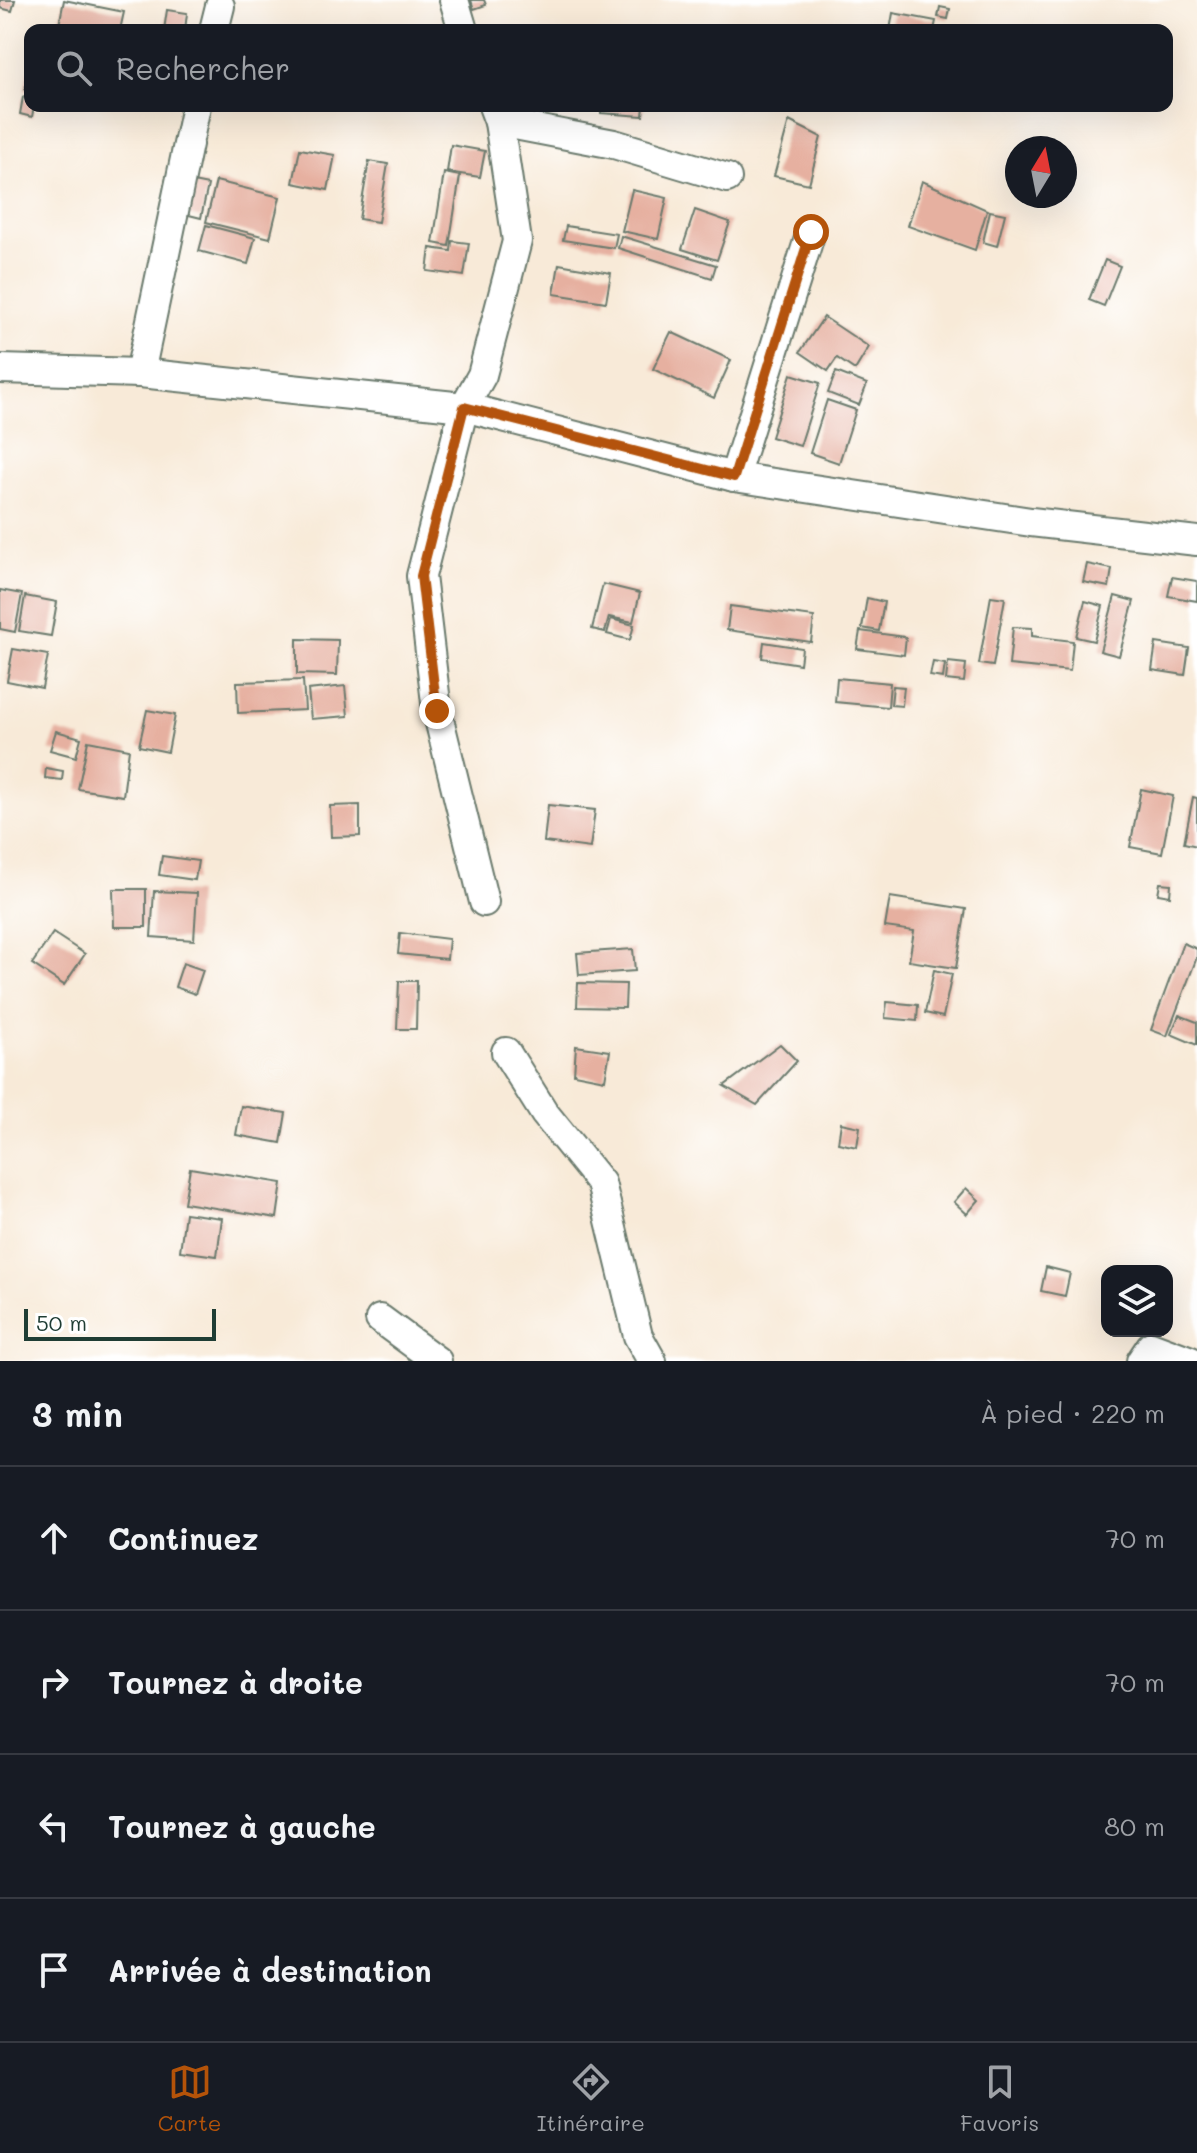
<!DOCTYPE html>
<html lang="fr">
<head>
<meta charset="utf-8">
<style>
	:root { --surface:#171b24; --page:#20242c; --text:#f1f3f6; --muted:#9ea1a6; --line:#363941; --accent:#b45309 }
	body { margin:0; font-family:Mali,sans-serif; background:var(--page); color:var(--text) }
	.controls { position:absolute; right:24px; bottom:24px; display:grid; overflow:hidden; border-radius:16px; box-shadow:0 8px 32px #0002 }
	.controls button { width:72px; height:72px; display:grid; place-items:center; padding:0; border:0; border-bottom:2px solid var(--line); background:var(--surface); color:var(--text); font:40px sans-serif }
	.compass { position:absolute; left:1005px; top:136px; width:72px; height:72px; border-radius:50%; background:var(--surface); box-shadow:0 8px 32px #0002; rotate:10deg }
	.scale { position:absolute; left:24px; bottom:20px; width:192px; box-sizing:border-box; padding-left:8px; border:4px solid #1f3d34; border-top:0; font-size:22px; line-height:28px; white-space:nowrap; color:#1f3d34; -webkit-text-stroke:6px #fff; paint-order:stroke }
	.stop { position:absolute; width:24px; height:24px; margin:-18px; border:6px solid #b45309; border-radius:50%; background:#fff }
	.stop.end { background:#b45309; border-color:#fff; box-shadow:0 2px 8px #0008 }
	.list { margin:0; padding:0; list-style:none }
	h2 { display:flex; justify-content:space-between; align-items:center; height:104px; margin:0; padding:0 32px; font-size:34px }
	h2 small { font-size:26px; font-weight:400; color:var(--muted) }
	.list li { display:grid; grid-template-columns:52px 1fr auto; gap:24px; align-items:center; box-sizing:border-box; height:144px; padding:0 32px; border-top:2px solid var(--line) }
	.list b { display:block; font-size:30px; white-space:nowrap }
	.list em { font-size:26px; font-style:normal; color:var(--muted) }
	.icon { flex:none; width:44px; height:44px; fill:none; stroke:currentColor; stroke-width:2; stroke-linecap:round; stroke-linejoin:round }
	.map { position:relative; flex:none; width:1197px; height:1361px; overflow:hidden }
	.search { position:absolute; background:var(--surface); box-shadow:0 8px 32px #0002; left:24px; right:24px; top:24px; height:88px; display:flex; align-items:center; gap:20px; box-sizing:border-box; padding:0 28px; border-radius:16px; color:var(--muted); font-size:30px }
	.sheet { height:680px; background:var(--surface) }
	nav { display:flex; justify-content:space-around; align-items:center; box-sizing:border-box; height:112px; border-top:2px solid var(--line); background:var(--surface); font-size:22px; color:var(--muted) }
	nav a { display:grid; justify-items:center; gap:4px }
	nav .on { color:var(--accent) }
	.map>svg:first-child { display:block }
	.building { fill:#e6b0a0 }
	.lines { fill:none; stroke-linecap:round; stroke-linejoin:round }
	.minor-casing { stroke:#6b7a6d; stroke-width:32 }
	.minor { stroke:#fff; stroke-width:28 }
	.route { stroke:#b45309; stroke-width:10 }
</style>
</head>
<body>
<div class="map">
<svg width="1197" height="1361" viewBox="0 0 1197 1361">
	<rect width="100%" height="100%" fill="#fff"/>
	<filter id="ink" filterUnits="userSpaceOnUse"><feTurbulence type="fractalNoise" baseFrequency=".0125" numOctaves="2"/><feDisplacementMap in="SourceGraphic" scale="16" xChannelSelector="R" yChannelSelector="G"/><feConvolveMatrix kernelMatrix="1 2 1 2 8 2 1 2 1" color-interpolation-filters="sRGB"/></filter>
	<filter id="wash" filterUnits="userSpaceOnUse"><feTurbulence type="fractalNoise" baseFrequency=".006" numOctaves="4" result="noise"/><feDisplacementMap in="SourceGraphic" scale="32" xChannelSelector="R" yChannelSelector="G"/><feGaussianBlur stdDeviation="1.8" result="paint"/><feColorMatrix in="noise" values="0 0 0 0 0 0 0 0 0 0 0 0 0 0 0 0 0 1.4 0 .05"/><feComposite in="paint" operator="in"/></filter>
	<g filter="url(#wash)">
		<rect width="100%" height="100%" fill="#f8ead8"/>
		<g id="blocks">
			<g class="building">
				<path d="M0,0h15l-3,11 -12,-3z"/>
				<path d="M64,0l60,12 -4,18h-62z"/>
				<path d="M471,0h13l2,5 -12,4z"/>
				<path d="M940,7l10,2 -2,10 -10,-2z"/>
				<path d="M167,10l20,3 -2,17h-21z"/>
				<path d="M893,13l43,8 -2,9h-44z"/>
				<path d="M28,71h2v20l-5,-1z"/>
				<path d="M23,97l7,2v7h4l-2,11 -12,-3z"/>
				<path d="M559,106h39v2l-39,3z"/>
				<path d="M601,106h43l-1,10 -42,-3z"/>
				<path d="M789,121l32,16 -12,47 -35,-8z"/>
				<path d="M451,145l34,6 -5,26 -33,-5z"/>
				<path d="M300,149l35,6 -7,35 -35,-7z"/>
				<path d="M369,161l19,3 -10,58 -19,-3z"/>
				<path d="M444,173l16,3 -11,70 -16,-3z"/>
				<path d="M216,181l64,16 -10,41 -64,-16z"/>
				<path d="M922,181l65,29 -12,40 -67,-24z"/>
				<path d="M193,182l15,3 -7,33 -16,-4z"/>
				<path d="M632,190l35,8 -9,41 -36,-8z"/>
				<path d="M695,210l35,12 -13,38 -35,-11z"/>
				<path d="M990,211l15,3 -8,32 -14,-4z"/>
				<path d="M206,225l49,13 -7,26 -49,-13z"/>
				<path d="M566,226l51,8 -3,14 -51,-8z"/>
				<path d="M621,236l95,29 -4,13 -94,-30z"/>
				<path d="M452,241l17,2 -5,33 -37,-5 3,-23 21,3z"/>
				<path d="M1105,260l15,6 -16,40 -15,-6z"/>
				<path d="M559,264l52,9 -5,29 -52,-8z"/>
				<path d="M824,317l45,30 -14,23 -18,-12 -9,13 -28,-19z"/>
				<path d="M671,332l60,28 -17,38 -61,-29z"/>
				<path d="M836,372l31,12 -8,21 -31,-12z"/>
				<path d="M791,374l29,9 -20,63 -29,-9z"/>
				<path d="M827,400l29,10 -17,53 -29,-10z"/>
				<path d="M1087,564l25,5 -3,18 -26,-5z"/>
				<path d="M1172,577l25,4v20l-29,-5z"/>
				<path d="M603,584l37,9 -7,29 -24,-5 -4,15 -13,-3z"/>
				<path d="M0,590l22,4 -7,38 -15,-3z"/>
				<path d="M25,596l32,6 -6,34 -32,-5z"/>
				<path d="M991,596l14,2 -12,68 -14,-2z"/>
				<path d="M1115,596l19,5 -15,55 -19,-5z"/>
				<path d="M867,598l17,4 -5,29 -17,-3z"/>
				<path d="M1085,601l18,5 -9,35 -18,-4z"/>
				<path d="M730,606l84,11 -3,25 -84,-12z"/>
				<path d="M611,619l23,6 -4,15 -23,-6z"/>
				<path d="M1013,627l19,1v8l41,5 -3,30 -61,-6z"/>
				<path d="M860,631l46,6 -2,18 -47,-6z"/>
				<path d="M297,639l41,1 -1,35 -40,-1z"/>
				<path d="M764,642l38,6 -2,16 -38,-6z"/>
				<path d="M1156,643l33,5 -4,27 -33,-5z"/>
				<path d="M13,649l35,6 -6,33 -35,-7z"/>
				<path d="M933,662l12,2 -2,14 -13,-2z"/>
				<path d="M948,662l18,2 -2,18 -18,-2z"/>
				<path d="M837,678l53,5 -2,24 -53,-5z"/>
				<path d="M303,680l2,30 -67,3 -1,-31z"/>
				<path d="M345,686l3,30 -37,3 -3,-29z"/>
				<path d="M893,686l11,1 -2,19 -11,-1z"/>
				<path d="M147,710l28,5 -7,37 -29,-6z"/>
				<path d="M56,731l25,7 -5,19 -26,-7z"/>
				<path d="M88,741l41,8 -6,47 -45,-7z"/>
				<path d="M46,768l17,3 -1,9 -17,-2z"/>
				<path d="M1141,789l32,7 -11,57 -32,-6z"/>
				<path d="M1193,797l4,1v48l-13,-3z"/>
				<path d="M360,805v31l-29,1 -1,-31z"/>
				<path d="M548,805l47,5 -5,38 -46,-6z"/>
				<path d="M162,856l36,5 -3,19 -36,-5z"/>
				<path d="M1160,883l11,1 -1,12 -12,-2z"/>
				<path d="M113,889h33v38h-32z"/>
				<path d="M154,891l43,2 -3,47 -43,-3z"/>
				<path d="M890,897l76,12 -10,59 -47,-7 5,-30 -29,-4z"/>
				<path d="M53,933l32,21 -21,31 -32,-21z"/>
				<path d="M400,933l49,6 -2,20 -49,-5z"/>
				<path d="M1183,943l14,6v8l-30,79 -16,-6z"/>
				<path d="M633,949l2,22 -56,4 -2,-22z"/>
				<path d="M183,963l20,7 -8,24 -20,-7z"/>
				<path d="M934,970l18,4 -9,43 -18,-4z"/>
				<path d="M399,981h18l-1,48h-19z"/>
				<path d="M578,983l48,1 -1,24 -48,-1z"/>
				<path d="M887,1002l31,3 -1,16 -32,-3z"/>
				<path d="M1179,1015l18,7v23l-26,-11z"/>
				<path d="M780,1044l17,17 -40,44 -33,-19z"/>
				<path d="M576,1046l34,5 -5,29 -31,-6z"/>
				<path d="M241,1106l45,7 -5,30 -45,-8z"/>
				<path d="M841,1123l19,4 -3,20 -19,-4z"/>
				<path d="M190,1168l92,15 -5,35 -93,-15z"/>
				<path d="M966,1188l13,12 -12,14 -13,-12z"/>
				<path d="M185,1213l37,5 -5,38 -37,-5z"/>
				<path d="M1046,1267l24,6 -5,23 -24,-5z"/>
			</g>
		</g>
	</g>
	<g filter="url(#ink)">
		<use href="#blocks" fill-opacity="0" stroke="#6b7a6d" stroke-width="2"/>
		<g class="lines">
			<defs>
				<g id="minor">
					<path d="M454,0l9,30"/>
					<path d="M214,30l6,-24"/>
					<path d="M499,122l115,22 113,34"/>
					<path d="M0,369l140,4 324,34 270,70 297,45 166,19"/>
					<path d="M140,373l56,-267"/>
					<path d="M734,477l77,-245"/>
					<path d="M484,902l-47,-191 -16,-135 43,-169 18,-32 35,-134 -18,-119 -6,-16"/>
					<path d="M506,1052l39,62 56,69 37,153 14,25"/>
					<path d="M380,1319l57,42"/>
					<path d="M1141,1361l10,-15 40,15"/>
				</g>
			</defs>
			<use href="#minor" class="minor-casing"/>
			<use href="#minor" class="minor"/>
		</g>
	</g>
	<g class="lines" filter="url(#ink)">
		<path class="route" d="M437,711l-16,-135 43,-169 270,70 77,-245"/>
	</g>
</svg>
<div class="controls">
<button><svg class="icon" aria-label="layers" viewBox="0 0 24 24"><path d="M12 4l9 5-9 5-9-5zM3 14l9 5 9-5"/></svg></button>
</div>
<svg class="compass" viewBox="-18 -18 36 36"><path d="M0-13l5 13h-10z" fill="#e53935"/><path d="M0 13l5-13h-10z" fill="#9ea1a6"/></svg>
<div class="scale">50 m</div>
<div class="stop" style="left:811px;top:232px"></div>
<div class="stop end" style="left:437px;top:711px"></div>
<div class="search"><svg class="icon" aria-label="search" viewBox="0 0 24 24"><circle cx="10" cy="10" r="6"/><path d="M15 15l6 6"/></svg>Rechercher</div>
</div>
<section class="sheet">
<h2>3 min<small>À pied · 220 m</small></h2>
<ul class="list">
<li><svg class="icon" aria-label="ahead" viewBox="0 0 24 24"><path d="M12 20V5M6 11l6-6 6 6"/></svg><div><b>Continuez</b></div><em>70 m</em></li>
<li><svg class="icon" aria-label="right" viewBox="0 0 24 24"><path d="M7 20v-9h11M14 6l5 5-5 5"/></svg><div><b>Tournez à droite</b></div><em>70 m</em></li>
<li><svg class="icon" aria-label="left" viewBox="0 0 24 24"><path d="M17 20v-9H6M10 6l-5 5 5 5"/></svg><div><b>Tournez à gauche</b></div><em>80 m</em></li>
<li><svg class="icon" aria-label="arrive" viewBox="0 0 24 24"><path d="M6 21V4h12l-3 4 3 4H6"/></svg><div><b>Arrivée à destination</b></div></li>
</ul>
</section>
<nav>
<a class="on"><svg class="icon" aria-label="map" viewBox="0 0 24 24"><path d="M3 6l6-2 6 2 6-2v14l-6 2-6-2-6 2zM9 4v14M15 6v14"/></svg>Carte</a>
<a><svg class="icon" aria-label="directions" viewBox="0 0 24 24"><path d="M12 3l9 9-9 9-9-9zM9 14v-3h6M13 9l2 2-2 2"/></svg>Itinéraire</a>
<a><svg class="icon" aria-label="saved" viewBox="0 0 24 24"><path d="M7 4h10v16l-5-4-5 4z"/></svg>Favoris</a>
</nav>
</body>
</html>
